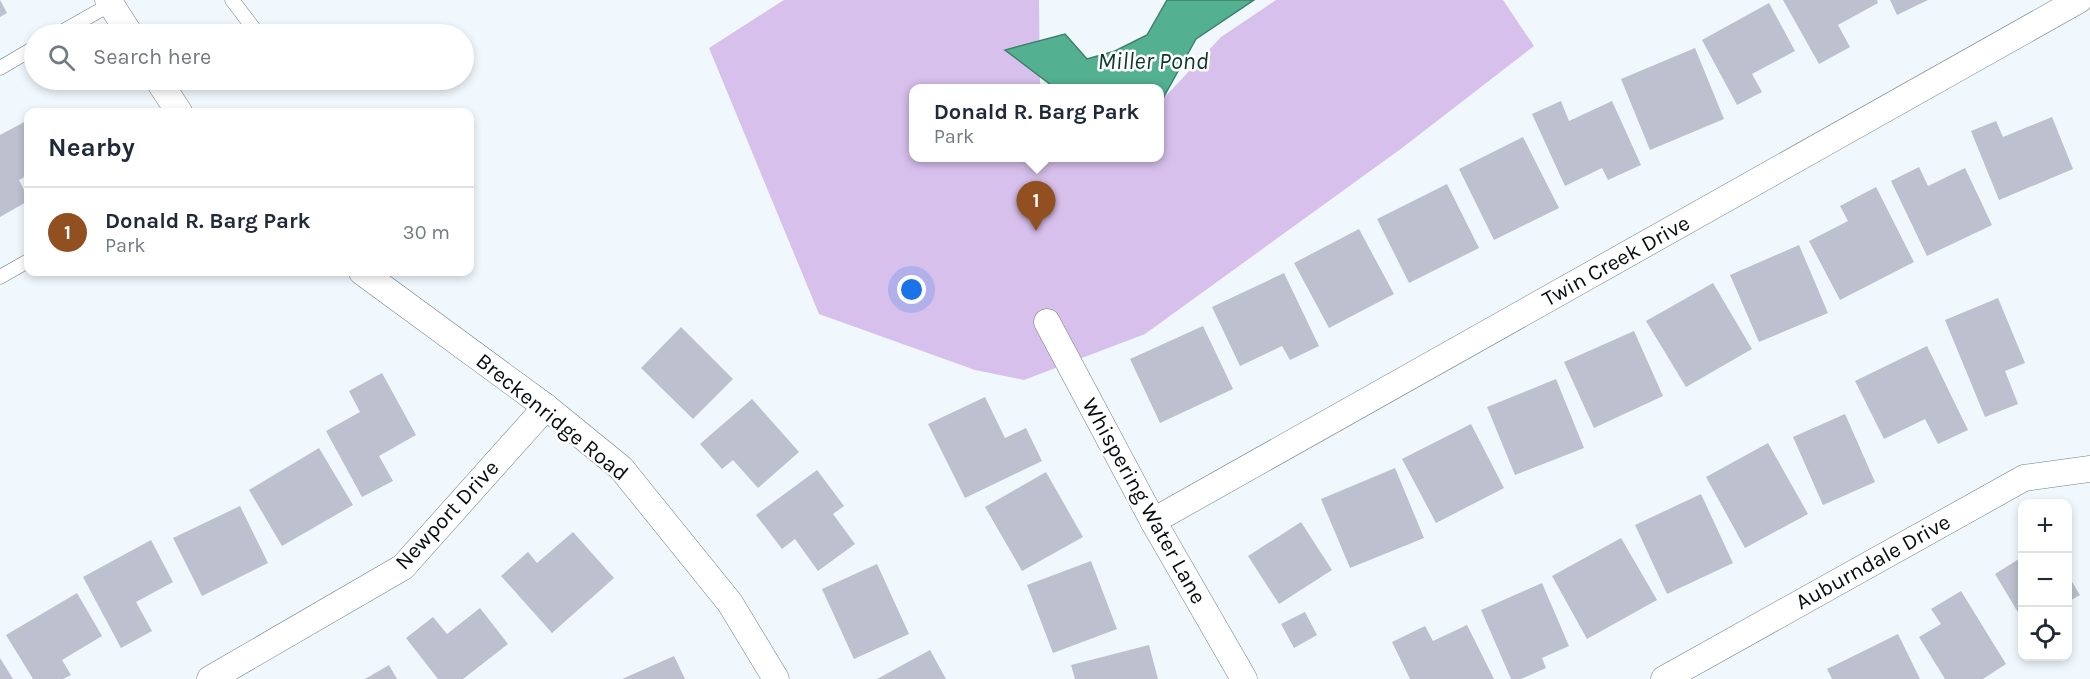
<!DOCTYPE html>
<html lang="en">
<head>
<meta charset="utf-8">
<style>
	:root { --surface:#fff; --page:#f6f6f7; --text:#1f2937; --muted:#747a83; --line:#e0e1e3; --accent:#924f1f }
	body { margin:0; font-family:Karla,sans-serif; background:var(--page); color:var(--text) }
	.controls { position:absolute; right:18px; bottom:18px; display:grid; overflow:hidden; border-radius:12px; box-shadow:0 3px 9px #0003 }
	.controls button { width:54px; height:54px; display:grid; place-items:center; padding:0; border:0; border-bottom:2px solid var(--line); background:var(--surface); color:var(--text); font:30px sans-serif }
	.you { position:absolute; left:912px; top:290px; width:21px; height:21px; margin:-15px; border:4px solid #fff; border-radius:50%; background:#1a73e8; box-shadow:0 0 0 9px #1a73e833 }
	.badge { display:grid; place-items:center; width:39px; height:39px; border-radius:50%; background:var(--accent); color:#fff; font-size:20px; font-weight:700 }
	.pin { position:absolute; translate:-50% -50px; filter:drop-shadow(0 2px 3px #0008) }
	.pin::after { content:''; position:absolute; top:32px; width:21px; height:18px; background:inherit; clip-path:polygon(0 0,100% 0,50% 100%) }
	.popup { position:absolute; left:909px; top:84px; width:255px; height:78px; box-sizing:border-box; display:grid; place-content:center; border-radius:12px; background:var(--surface); filter:drop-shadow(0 2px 4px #0005); font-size:20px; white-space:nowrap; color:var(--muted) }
	.popup b { font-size:22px; color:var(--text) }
	.popup::after { content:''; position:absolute; left:50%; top:100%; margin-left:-12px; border:12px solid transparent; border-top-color:var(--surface) }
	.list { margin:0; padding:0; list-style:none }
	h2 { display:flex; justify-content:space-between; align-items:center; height:78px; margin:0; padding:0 24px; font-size:26px }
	h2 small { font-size:20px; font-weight:400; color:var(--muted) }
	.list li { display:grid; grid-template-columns:39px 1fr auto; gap:18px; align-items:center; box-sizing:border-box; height:90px; padding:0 24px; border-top:2px solid var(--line) }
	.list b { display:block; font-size:22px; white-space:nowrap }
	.list p { margin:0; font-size:20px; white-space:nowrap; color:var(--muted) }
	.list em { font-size:20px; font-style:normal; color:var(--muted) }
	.icon { flex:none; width:33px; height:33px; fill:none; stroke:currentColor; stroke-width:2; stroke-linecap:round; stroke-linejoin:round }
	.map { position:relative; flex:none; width:2090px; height:679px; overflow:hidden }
	.search { position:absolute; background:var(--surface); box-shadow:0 3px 9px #0003; left:24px; top:24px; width:450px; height:66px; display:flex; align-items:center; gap:15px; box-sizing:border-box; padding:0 21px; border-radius:33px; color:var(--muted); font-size:22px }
	.panel { position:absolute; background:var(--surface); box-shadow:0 3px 9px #0003; left:24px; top:108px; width:450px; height:168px; border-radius:12px }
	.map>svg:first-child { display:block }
	.green { fill:#d7c0ec }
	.water { fill:#53b192; stroke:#3d806b; stroke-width:1.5 }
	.building { fill:#bdc0ce }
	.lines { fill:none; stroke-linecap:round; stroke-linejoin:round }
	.service-casing { stroke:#727e87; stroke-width:15 }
	.minor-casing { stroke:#727e87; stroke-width:27 }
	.service { stroke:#fff; stroke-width:14 }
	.minor { stroke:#fff; stroke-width:26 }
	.labels { text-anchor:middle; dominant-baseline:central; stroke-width:5; stroke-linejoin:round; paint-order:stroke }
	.street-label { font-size:22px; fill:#090d10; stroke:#fff }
	.water-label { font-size:24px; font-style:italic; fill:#0c372a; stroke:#fff }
</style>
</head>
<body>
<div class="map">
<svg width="2090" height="679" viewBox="0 0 2090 679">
	<rect width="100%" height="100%" fill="#f0f8fe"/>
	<path class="green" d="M784,0h255l1,85 5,3h-132v70h246v-58h3l59,-63 55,-37h227l31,46 -132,102 -257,186 -121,46 -49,-10 -156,-56 -110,-266z"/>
	<path class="water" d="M1167,0h87l-58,39 -34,61h-3v-12h-104l-50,-38 60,-16 22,25 28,-8 32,-16z"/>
	<g class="building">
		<path d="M0,0l7,13 -7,4z"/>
		<path d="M1783,0h94l1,3 -40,22 12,22 -31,17z"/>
		<path d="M1890,0h38l-31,15z"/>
		<path d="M1769,3l26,48 -43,23 10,18 -25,13 -35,-65z"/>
		<path d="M1695,48l29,71 -74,31 -29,-71z"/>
		<path d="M1561,101l8,20 43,-20 29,64 -33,15 -6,-12 -37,18 -33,-72z"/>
		<path d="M2052,117l21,52 -74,31 -28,-69 25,-10 7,16z"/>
		<path d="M28,120v55l-9,5 9,18v3l-28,16v-82z"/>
		<path d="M1523,137l36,71 -65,32 -35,-71z"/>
		<path d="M1919,167l9,19 37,-18 27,57 -65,31 -36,-75z"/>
		<path d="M1447,184l32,64 -70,35 -32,-64z"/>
		<path d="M1876,187l38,75 -74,38 -31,-59 39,-20 -8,-15z"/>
		<path d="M1359,229l35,65 -65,34 -35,-65z"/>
		<path d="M1799,245l29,68 -69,29 -29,-67z"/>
		<path d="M1284,273l35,73 -29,14 -8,-14 -42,20 -28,-59z"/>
		<path d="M1713,283l39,66 -66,38 -40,-66z"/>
		<path d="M1998,298l27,65 -20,8 13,33 -33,13 -40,-97z"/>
		<path d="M1203,326l30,63 -73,34 -30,-64z"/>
		<path d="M681,327l52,52 -40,40 -52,-51z"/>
		<path d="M1634,331l29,65 -69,32 -30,-66z"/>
		<path d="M1927,346l41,84 -30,14 -13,-25 -41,20 -29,-58z"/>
		<path d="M382,373l34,62 -37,21 14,25 -31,16 -36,-66 34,-19 -11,-21z"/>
		<path d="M1556,379l28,69 -69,27 -28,-68z"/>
		<path d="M985,397l20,41 21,-10 16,33 -77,37 -37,-74z"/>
		<path d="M752,399l47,53 -41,36 -25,-28 -11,9 -22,-25z"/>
		<path d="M1845,414l30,68 -52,23 -30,-68z"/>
		<path d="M1471,424l33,64 -68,35 -34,-64z"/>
		<path d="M1768,443l40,71 -63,34 -39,-71z"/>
		<path d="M319,448l34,57 -71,41 -33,-56z"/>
		<path d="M1395,468l29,70 -74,30 -29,-69z"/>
		<path d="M817,470l27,36 -11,8 22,30 -37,27 -23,-32 -13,10 -26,-34z"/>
		<path d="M1046,472l37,65 -61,34 -37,-64z"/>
		<path d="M1701,494l32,69 -66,31 -32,-69z"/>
		<path d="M240,506l28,57 -66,33 -29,-58z"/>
		<path d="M1301,522l31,48 -53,34 -31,-48z"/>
		<path d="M573,532l41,46 -62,55 -51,-57 27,-24 9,11z"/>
		<path d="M1621,538l36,62 -70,39 -35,-63z"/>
		<path d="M151,540l22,42 -37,20 16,29 -31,17 -38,-71z"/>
		<path d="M2022,557v62l-27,-45z"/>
		<path d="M1091,561l26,68 -64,24 -26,-68z"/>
		<path d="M877,564l32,70 -55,25 -32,-70z"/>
		<path d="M2068,575l12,20 -12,7z"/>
		<path d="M1542,583l27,63 -27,12 4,10 -25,11h-10l-30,-69z"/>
		<path d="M1961,591l45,73 -23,15h-38l-26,-42 22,-13 -10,-15z"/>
		<path d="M77,593l25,43 -40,24 9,15 -8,4h-30l-27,-44z"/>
		<path d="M480,608l28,36 -45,35h-25l-32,-41 27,-21 14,17z"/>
		<path d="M1305,612l12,23 -23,13 -13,-24z"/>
		<path d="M1467,625l27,54h-84l-18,-37 33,-16 8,15z"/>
		<path d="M1898,634l22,45h-88l-5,-10z"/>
		<path d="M1149,645l9,34h-83l-4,-14z"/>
		<path d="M930,650l16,29h-69z"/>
		<path d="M674,656l11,23h-63z"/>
		<path d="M0,658l13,21h-13z"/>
		<path d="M389,665l8,14h-32z"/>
	</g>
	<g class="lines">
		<defs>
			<g id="service">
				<path d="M232,0l26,34"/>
				<path d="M58,34l53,-30"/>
				<path d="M0,68l34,-20"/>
				<path d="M0,277l28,-16"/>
			</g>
			<g id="minor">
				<path d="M108,0l22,34"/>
				<path d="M158,80l21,32"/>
				<path d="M362,272l184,135 75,61 109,135 46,76"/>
				<path d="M1047,322l106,199 91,158"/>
				<path d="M1153,521l926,-521"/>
				<path d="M210,679l193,-112 143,-160"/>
				<path d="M1664,679l360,-201 66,-9"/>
			</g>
		</defs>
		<use href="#service" class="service-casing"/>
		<use href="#minor" class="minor-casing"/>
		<use href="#service" class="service"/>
		<use href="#minor" class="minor"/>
	</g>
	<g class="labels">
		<g class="street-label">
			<text transform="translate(1616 261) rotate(-29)">Twin Creek Drive</text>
			<text transform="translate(552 417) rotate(39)">Breckenridge Road</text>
			<text transform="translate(1144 501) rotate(61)">Whispering Water Lane</text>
			<text transform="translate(447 515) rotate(-47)">Newport Drive</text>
			<text transform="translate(1873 562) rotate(-29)">Auburndale Drive</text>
		</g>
		<g class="water-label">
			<text x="1153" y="61">Miller Pond</text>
		</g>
	</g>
</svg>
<div class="controls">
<button>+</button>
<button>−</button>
<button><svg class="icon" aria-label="locate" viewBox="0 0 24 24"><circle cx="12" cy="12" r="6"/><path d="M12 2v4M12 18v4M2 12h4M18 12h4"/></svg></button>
</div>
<div class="you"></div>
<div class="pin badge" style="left:1036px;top:231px">1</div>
<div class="popup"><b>Donald R. Barg Park</b>Park</div>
<div class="search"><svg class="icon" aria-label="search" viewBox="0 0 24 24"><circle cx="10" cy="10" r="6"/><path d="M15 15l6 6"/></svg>Search here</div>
<section class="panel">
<h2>Nearby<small></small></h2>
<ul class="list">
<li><span class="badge">1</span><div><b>Donald R. Barg Park</b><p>Park</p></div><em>30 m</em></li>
</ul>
</section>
</div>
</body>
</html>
